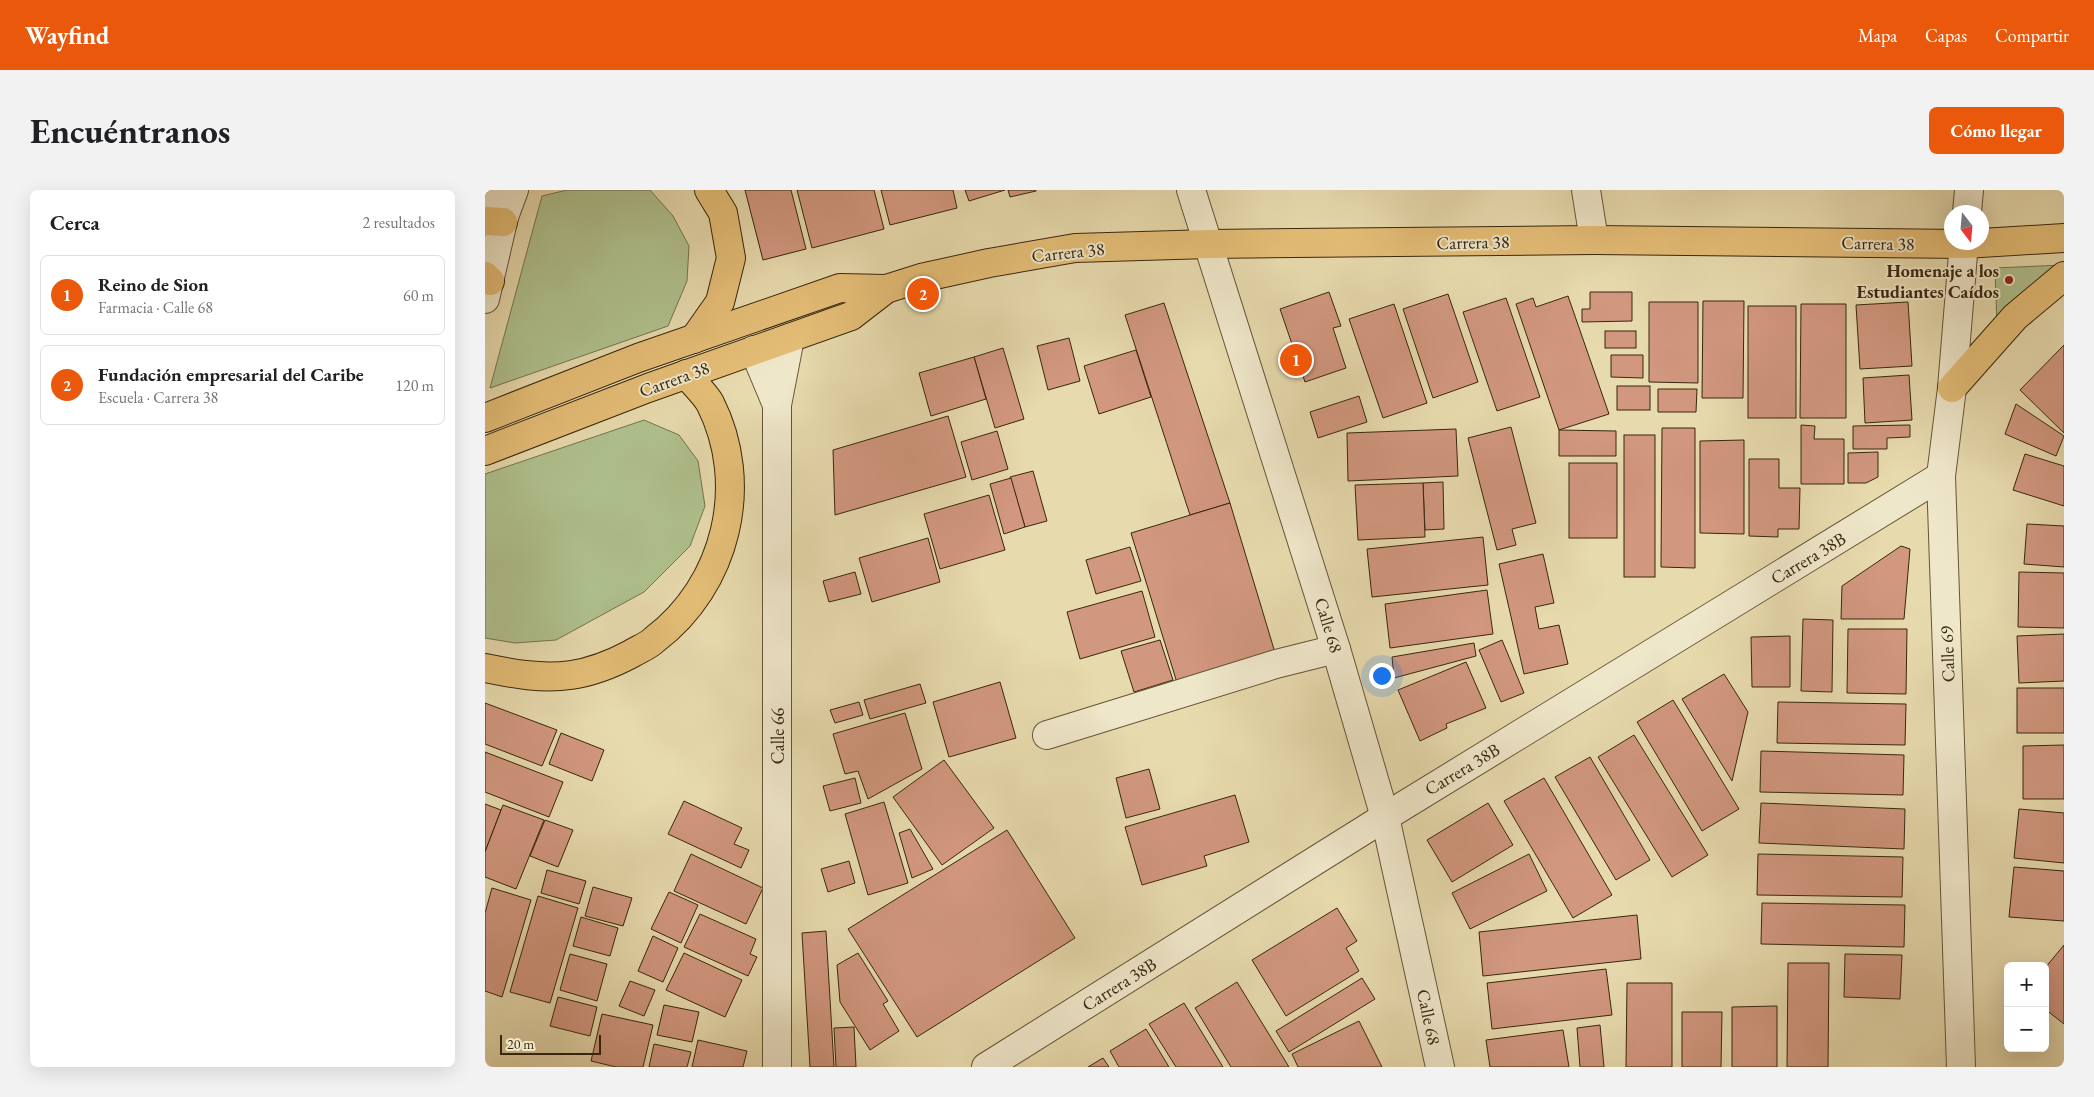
<!DOCTYPE html>
<html lang="es">
<head>
<meta charset="utf-8">
<style>
	:root { --surface:#fff; --page:#f2f2f2; --text:#202124; --muted:#757577; --line:#e0e0e0; --accent:#ea580c }
	body { margin:0; font-family:"EB Garamond",serif; background:var(--page); color:var(--text) }
	.controls { position:absolute; right:15px; bottom:15px; display:grid; overflow:hidden; border-radius:8px; box-shadow:0 5px 20px #0002 }
	.controls button { width:45px; height:45px; display:grid; place-items:center; padding:0; border:0; border-bottom:1px solid var(--line); background:var(--surface); color:var(--text); font:25px sans-serif }
	.compass { position:absolute; left:1459px; top:15px; width:45px; height:45px; border-radius:50%; background:var(--surface); box-shadow:0 5px 20px #0002; rotate:164deg }
	.scale { position:absolute; left:15px; bottom:12px; width:101px; box-sizing:border-box; padding-left:5px; border:2px solid #38270e; border-top:0; font-size:14px; line-height:18px; white-space:nowrap; color:#38270e; -webkit-text-stroke:4px #efe7ca; paint-order:stroke }
	.you { position:absolute; left:896px; top:485px; width:18px; height:18px; margin:-12px; border:4px solid #fff; border-radius:50%; background:#1a73e8; box-shadow:0 0 0 8px #1a73e833 }
	.badge { display:grid; place-items:center; width:32px; height:32px; border-radius:50%; background:var(--accent); color:#fff; font-size:16px; font-weight:700 }
	.pin { position:absolute; translate:-50% -50%; border:2px solid #fff; box-shadow:0 1px 5px #0006 }
	.list { margin:0; padding:0; list-style:none }
	h2 { display:flex; justify-content:space-between; align-items:center; height:65px; margin:0; padding:0 20px; font-size:21px }
	h2 small { font-size:16px; font-weight:400; color:var(--muted) }
	.list li { display:grid; grid-template-columns:32px 1fr auto; gap:15px; align-items:center; box-sizing:border-box; height:80px; margin:0 10px 10px; padding:0 10px; border:1px solid var(--line); border-radius:8px }
	.list b { display:block; font-size:19px; white-space:nowrap }
	.list p { margin:0; font-size:16px; white-space:nowrap; color:var(--muted) }
	.list em { font-size:16px; font-style:normal; color:var(--muted) }
	.map { position:relative; flex:none; width:1579px; height:877px; overflow:hidden; border-radius:8px }
	header { display:flex; align-items:center; gap:30px; box-sizing:border-box; height:70px; padding:0 25px; background:var(--accent); color:#fff }
	header strong { font-size:24px }
	nav { display:flex; gap:28px; margin-inline-start:auto; font-size:18px }
	.intro { display:flex; align-items:center; justify-content:space-between; box-sizing:border-box; height:120px; padding:0 30px }
	h1 { margin:0; font-size:35px }
	.button { padding:12px 22px; border-radius:8px; background:var(--accent); color:#fff; font-size:18px; font-weight:700 }
	main { display:flex; gap:30px; padding:0 30px }
	aside { flex:1; background:var(--surface); border-radius:8px; box-shadow:0 5px 20px #0002 }
	.map>svg:first-child { display:block }
	.green { fill:#afc18e; stroke:#74744e }
	.building { fill:#d1977f; stroke:#38270e }
	.lines { fill:none; stroke-linecap:round; stroke-linejoin:round }
	.minor-casing { stroke:#645436; stroke-width:30 }
	.major-casing { stroke:#38270e; stroke-width:30 }
	.minor { stroke:#efe7ca; stroke-width:28 }
	.major { stroke:#e4bd76; stroke-width:28 }
	.poi-dot { fill:#8f2418; stroke:#efe7ca; stroke-width:2 }
	.labels { text-anchor:middle; dominant-baseline:central; stroke-width:4; stroke-linejoin:round; paint-order:stroke }
	.street-label { font-size:18px; fill:#38270e; stroke:#efe7ca }
	.poi-label { font-size:18px; font-weight:bold; fill:#38270e; stroke:#efe7ca; text-anchor:end }
</style>
</head>
<body>
<header>
<strong>Wayfind</strong>
<nav><a>Mapa</a><a>Capas</a><a>Compartir</a></nav>
</header>
<div class="intro"><h1>Encuéntranos</h1><a class="button">Cómo llegar</a></div>
<main>
<aside>
<h2>Cerca<small>2 resultados</small></h2>
<ul class="list">
<li><span class="badge">1</span><div><b>Reino de Sion</b><p>Farmacia · Calle 68</p></div><em>60 m</em></li>
<li><span class="badge">2</span><div><b>Fundación empresarial del Caribe</b><p>Escuela · Carrera 38</p></div><em>120 m</em></li>
</ul>
</aside>
<div class="map">
<svg width="1579" height="877" viewBox="0 0 1579 877">
	<rect width="100%" height="100%" fill="#e7daad"/>
	<filter id="stains"><feTurbulence type="fractalNoise" baseFrequency=".004" numOctaves="4"/><feColorMatrix values="0 0 0 0 .2 0 0 0 0 .09 0 0 0 0 .02 0 0 0 .5 -.17"/></filter>
	<radialGradient id="worn" r=".72"><stop offset=".6" stop-color="#630" stop-opacity="0"/><stop offset="1" stop-color="#630" stop-opacity=".3"/></radialGradient>
	<g class="green">
		<path d="M82,0h83l23,26 16,30 -2,35 -19,45 -178,62 52,-192z"/>
		<path d="M1578,75l-66,61 -2,-58z"/>
		<path d="M159,230l35,15 19,26 7,45 -15,40 -46,46 -88,48 -41,3 -30,-5v-164z"/>
	</g>
	<g class="building">
		<path d="M260,0h46l15,59 -43,11z"/>
		<path d="M312,0h77l10,39 -72,19z"/>
		<path d="M396,0h72l4,18 -67,17z"/>
		<path d="M480,0h40l-36,11z"/>
		<path d="M523,0h28v1l-26,6z"/>
		<path d="M844,102l12,34 -8,2 13,40 -41,14 -25,-73z"/>
		<path d="M1105,102h42v29l-50,1v-13h8z"/>
		<path d="M963,104l30,88 -45,16 -30,-89z"/>
		<path d="M1083,106l41,118 -50,16 -43,-126 17,-6 3,9z"/>
		<path d="M1021,108l34,99 -43,14 -34,-99z"/>
		<path d="M1218,111h41l-1,97h-41z"/>
		<path d="M1164,112h49v81l-49,-1z"/>
		<path d="M1423,112l4,64 -52,3 -4,-64z"/>
		<path d="M679,113l66,200 -40,12 -65,-200z"/>
		<path d="M909,114l33,99 -44,15 -34,-99z"/>
		<path d="M1316,114h45v114h-46z"/>
		<rect x="1263" y="116" width="48" height="112"/>
		<rect x="1120" y="141" width="31" height="17"/>
		<path d="M584,148l11,43 -32,9 -11,-44z"/>
		<path d="M1579,155v88l-44,-43z"/>
		<path d="M518,158l21,71 -29,9 -21,-71z"/>
		<path d="M651,160l15,47 -52,17 -15,-48z"/>
		<path d="M1126,165h32v23l-32,-1z"/>
		<path d="M489,167l12,42 -55,17 -12,-43z"/>
		<path d="M1424,185l3,45 -47,3 -2,-45z"/>
		<rect x="1132" y="196" width="33" height="24"/>
		<path d="M1173,199h39l-1,23h-38z"/>
		<path d="M874,206l8,26 -49,16 -8,-26z"/>
		<path d="M1531,214l48,32 -8,20 -51,-22z"/>
		<path d="M463,226l18,61 -131,38 -2,-65z"/>
		<path d="M1316,235l14,1 -1,13h30v45h-43z"/>
		<path d="M1425,235v12l-23,1v11h-34v-23z"/>
		<path d="M1026,237l25,96 -24,6 4,16 -19,5 -29,-112z"/>
		<path d="M1177,238h33v140l-34,-1z"/>
		<path d="M971,239l2,47 -110,5 -1,-48z"/>
		<path d="M1074,240l57,1v25h-57z"/>
		<path d="M512,241l11,38 -36,11 -11,-38z"/>
		<rect x="1139" y="245" width="31" height="142"/>
		<path d="M1259,250v94l-44,-1v-92z"/>
		<path d="M1393,262v25l-12,6h-18v-30z"/>
		<path d="M1540,264l39,12v40l-51,-16z"/>
		<path d="M1264,269h30v29h21l-1,41h-21v8l-29,-1z"/>
		<rect x="1084" y="273" width="48" height="75"/>
		<path d="M548,281l14,50 -22,6 -15,-50z"/>
		<path d="M526,288l14,49 -21,7 -14,-50z"/>
		<path d="M958,292l1,47 -19,1 -2,-47z"/>
		<path d="M938,293l2,54 -67,3 -3,-55z"/>
		<path d="M504,305l16,55 -65,19 -16,-55z"/>
		<path d="M745,313l46,153 -98,30 -47,-153z"/>
		<path d="M1542,334l37,2v41l-40,-3z"/>
		<path d="M998,347l5,48 -116,12 -5,-48z"/>
		<path d="M443,348l12,44 -68,20 -13,-44z"/>
		<path d="M1416,356l9,3 -6,70h-63l1,-33z"/>
		<path d="M645,357l11,34 -45,13 -10,-34z"/>
		<path d="M1058,364l11,49 -19,4 4,22 20,-4 9,39 -44,10 -25,-110z"/>
		<path d="M370,382l6,22 -32,8 -6,-21z"/>
		<path d="M1534,382l45,1v55l-46,-1z"/>
		<path d="M1002,400l6,44 -103,14 -5,-44z"/>
		<path d="M657,401l13,46 -75,22 -13,-47z"/>
		<path d="M1318,429l30,1 -1,72 -31,-1z"/>
		<path d="M1363,439h59l-1,65 -59,-1z"/>
		<path d="M1579,444v47l-45,2 -2,-47z"/>
		<path d="M1305,446v51h-38l-1,-50z"/>
		<path d="M675,450l13,40 -39,12 -13,-41z"/>
		<path d="M1017,450l22,53 -23,9 -22,-52z"/>
		<path d="M989,453l2,13 -82,22 -2,-21z"/>
		<path d="M981,472l20,46 -40,16 1,4 -27,13 -22,-51z"/>
		<path d="M1239,484l24,38 -16,69 -50,-82z"/>
		<path d="M515,492l16,56 -67,19 -16,-55z"/>
		<path d="M435,494l6,19 -56,16 -6,-19z"/>
		<rect x="1532" y="498" width="47" height="45"/>
		<path d="M1188,510l66,109 -37,22 -65,-109z"/>
		<path d="M374,512l4,13 -28,8 -5,-13z"/>
		<path d="M1293,512l128,2 -1,41 -128,-2z"/>
		<path d="M0,513l72,27 -15,36 -57,-22z"/>
		<path d="M420,523l17,56 -54,30 -10,-28 -13,3 -12,-40z"/>
		<path d="M76,543l43,17 -12,31 -43,-17z"/>
		<path d="M1149,545l74,120 -36,22 -74,-120z"/>
		<path d="M1579,555v54h-41v-53z"/>
		<path d="M1276,561l143,4 -1,40 -143,-3z"/>
		<path d="M0,562l78,30 -14,35 -64,-25z"/>
		<path d="M1105,567l60,103 -34,20 -61,-103z"/>
		<path d="M459,570l50,68 -52,37 -49,-68z"/>
		<path d="M664,579l11,40 -34,9 -10,-40z"/>
		<path d="M370,588l6,25 -31,8 -7,-25z"/>
		<path d="M1059,588l68,117 -39,23 -69,-117z"/>
		<path d="M750,605l14,47 -45,14 3,10 -65,19 -17,-58z"/>
		<path d="M199,611l58,27 -8,16 15,6 -8,18 -73,-34z"/>
		<path d="M399,612l24,81 -40,12 -23,-81z"/>
		<path d="M1003,613l25,42 -61,37 -25,-42z"/>
		<path d="M1276,613l144,6 -1,40 -145,-6z"/>
		<path d="M0,614l16,6 -16,42z"/>
		<path d="M18,615l41,15 -28,69 -31,-12v-25z"/>
		<path d="M1534,619l45,4v50l-50,-5z"/>
		<path d="M60,630l28,10 -15,37 -28,-11z"/>
		<path d="M425,639l23,40 -21,9 -13,-45z"/>
		<path d="M522,640l68,108 -158,99 -69,-108z"/>
		<path d="M206,664l72,34 -17,36 -72,-33z"/>
		<path d="M1044,664l18,37 -77,38 -18,-36z"/>
		<path d="M1273,664l145,3 -1,40 -145,-2z"/>
		<path d="M364,671l6,22 -27,9 -7,-23z"/>
		<path d="M1529,677l50,4v50l-55,-4z"/>
		<path d="M62,680l39,11 -7,23 -38,-11z"/>
		<path d="M108,697l39,11 -9,28 -38,-10z"/>
		<path d="M7,698l39,12 -29,97 -17,-6v-78z"/>
		<path d="M184,702l29,13 -17,38 -30,-14z"/>
		<path d="M53,706l40,12 -28,95 -40,-11z"/>
		<path d="M1277,713l143,2 -1,42 -143,-3z"/>
		<path d="M852,718l20,33 -11,7 13,23 -73,45 -34,-56z"/>
		<path d="M215,724l56,25 -6,15 7,3 -9,19 -64,-29z"/>
		<path d="M1152,725l4,44 -158,17 -4,-44z"/>
		<path d="M96,727l37,11 -8,28 -37,-10z"/>
		<path d="M341,741l8,136h-24l-8,-134z"/>
		<path d="M168,746l25,12 -15,34 -25,-11z"/>
		<path d="M1579,755v79l-19,-15v-41z"/>
		<path d="M199,763l58,27 -17,37 -59,-27z"/>
		<path d="M373,763l30,48 -5,3 16,27 -29,19 -30,-48 -3,-37z"/>
		<path d="M85,764l37,10 -10,37 -37,-11z"/>
		<path d="M1360,764l57,1 -2,44 -56,-2z"/>
		<path d="M1303,773h41l-1,104h-41z"/>
		<path d="M1121,779l6,46 -120,14 -5,-46z"/>
		<path d="M877,788l13,21 -86,53 -13,-21z"/>
		<path d="M145,791l25,9 -11,26 -25,-10z"/>
		<path d="M752,792l52,85h-58l-36,-59z"/>
		<path d="M1142,793h45v84h-46z"/>
		<path d="M73,807l39,10 -7,29 -40,-10z"/>
		<path d="M699,813l39,64h-47l-27,-43z"/>
		<path d="M179,815l35,7 -7,30 -35,-7z"/>
		<path d="M1292,816v61h-45v-60z"/>
		<path d="M1197,822h40l-1,55h-39z"/>
		<path d="M117,824l51,11 -10,42h-27l-25,-6z"/>
		<path d="M874,831l23,46h-84l-6,-13z"/>
		<path d="M1115,835l4,42h-24l-3,-39z"/>
		<path d="M369,837l2,40h-20l-2,-39z"/>
		<path d="M661,839l23,38h-50l-9,-16z"/>
		<path d="M1078,840l6,37h-79l-4,-27z"/>
		<path d="M213,850l49,11 -4,16h-51z"/>
		<path d="M169,854l37,8 -4,15h-38z"/>
		<path d="M618,868l6,9h-21z"/>
	</g>
	<g class="lines">
		<defs>
			<g id="minor">
				<path d="M706,0l145,459 49,168 55,250"/>
				<path d="M1101,0l8,50"/>
				<path d="M0,3l19,24"/>
				<path d="M1482,22l2,-22"/>
				<path d="M0,109l19,-82 10,-27"/>
				<path d="M269,160l23,55"/>
				<path d="M562,545l229,-71 60,-15"/>
				<path d="M292,877v-662l13,-67"/>
				<path d="M501,877l399,-250 556,-341"/>
				<path d="M1476,877l-20,-591 11,-88 12,-146"/>
			</g>
			<g id="major">
				<path d="M0,31l18,1"/>
				<path d="M0,86l5,5"/>
				<path d="M209,149l26,-37 11,-44 -8,-45 -14,-23"/>
				<path d="M1467,198l63,-71 49,-41"/>
				<path d="M0,228l153,-60 202,-70 46,1 35,-11 68,-15 86,-15 134,-4 385,-4 370,4 100,-6"/>
				<path d="M0,261l163,-63 203,-72 35,-27"/>
				<path d="M0,478c29,6 57,11 86,7 21,-3 43,-12 60,-21 8,-5 17,-8 23,-14 73,-55 97,-156 56,-237 -6,-10 -17,-20 -24,-29"/>
			</g>
		</defs>
		<use href="#minor" class="minor-casing"/>
		<use href="#major" class="major-casing"/>
		<use href="#minor" class="minor"/>
		<use href="#major" class="major"/>
	</g>
	<circle class="poi-dot" cx="1524" cy="90" r="5"/>
	<g class="labels">
		<g class="street-label">
			<text transform="translate(988 52) rotate(-1)">Carrera 38</text>
			<text transform="translate(1393 53) rotate(1)">Carrera 38</text>
			<text transform="translate(583 62) rotate(-6)">Carrera 38</text>
			<text transform="translate(189 189) rotate(-20)">Carrera 38</text>
			<text transform="translate(1323 368) rotate(-31)">Carrera 38B</text>
			<text transform="translate(844 435) rotate(73)">Calle 68</text>
			<text transform="translate(1462 464) rotate(-92)">Calle 69</text>
			<text transform="translate(292 546) rotate(-90)">Calle 66</text>
			<text transform="translate(977 579) rotate(-31)">Carrera 38B</text>
			<text transform="translate(634 794) rotate(-32)">Carrera 38B</text>
			<text transform="translate(944 827) rotate(78)">Calle 68</text>
		</g>
		<g class="poi-label">
			<text x="1514" y="80">Homenaje a los<tspan x="1514" dy="21">Estudiantes Caídos</tspan></text>
		</g>
	</g>
	<rect width="100%" height="100%" filter="url(#stains)"/>
	<rect width="100%" height="100%" fill="url(#worn)"/>
</svg>
<div class="controls">
<button>+</button>
<button>−</button>
</div>
<svg class="compass" viewBox="-18 -18 36 36"><path d="M0-13l5 13h-10z" fill="#e53935"/><path d="M0 13l5-13h-10z" fill="#757577"/></svg>
<div class="scale">20 m</div>
<div class="you"></div>
<div class="pin badge" style="left:811px;top:170px">1</div>
<div class="pin badge" style="left:438px;top:104px">2</div>
</div>
</main>
</body>
</html>
